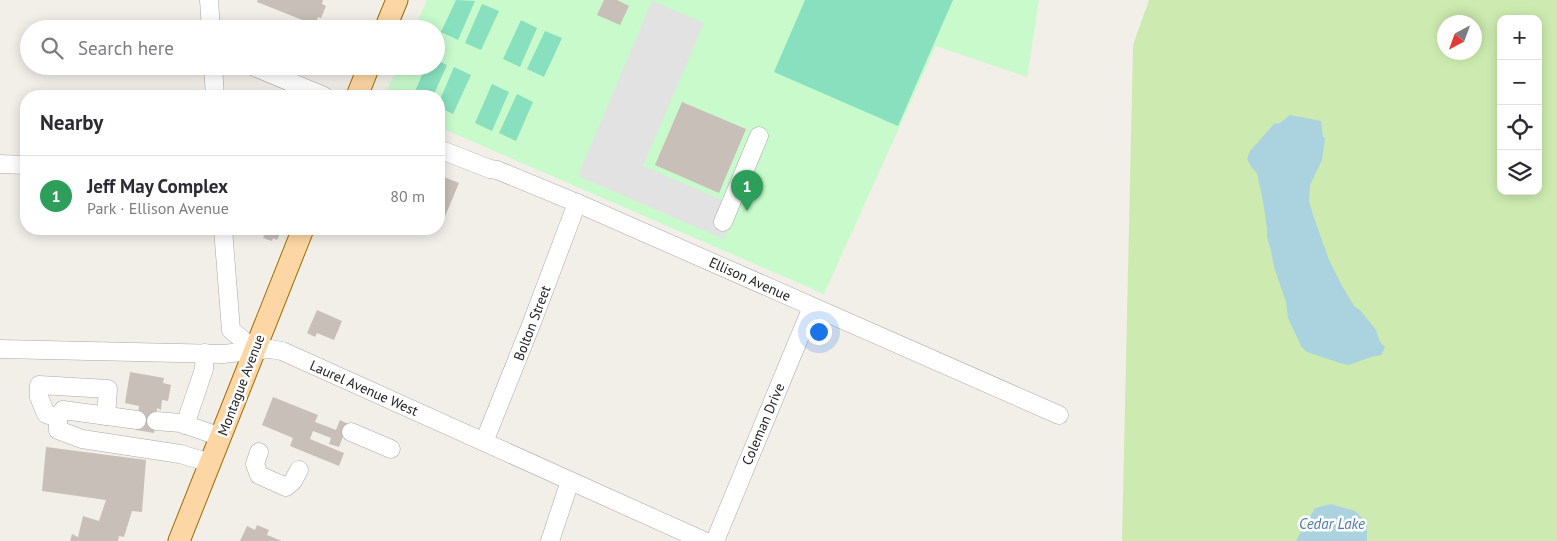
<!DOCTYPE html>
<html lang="en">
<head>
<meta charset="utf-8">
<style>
	:root { --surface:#fff; --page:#f2f2f3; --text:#2b2b33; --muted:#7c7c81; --line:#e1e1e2; --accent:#d40000 }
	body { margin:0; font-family:"PT Sans",sans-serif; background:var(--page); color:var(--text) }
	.controls { position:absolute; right:15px; top:15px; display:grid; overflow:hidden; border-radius:10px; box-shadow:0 2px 12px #0003 }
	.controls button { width:45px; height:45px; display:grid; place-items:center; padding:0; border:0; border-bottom:1px solid var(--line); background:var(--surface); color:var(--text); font:25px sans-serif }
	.compass { position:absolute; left:1437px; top:15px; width:45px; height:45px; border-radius:50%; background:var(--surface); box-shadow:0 2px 12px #0003; rotate:221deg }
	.you { position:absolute; left:818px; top:331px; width:18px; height:18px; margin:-12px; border:4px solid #fff; border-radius:50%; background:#1a73e8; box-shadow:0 0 0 8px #1a73e833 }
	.badge { display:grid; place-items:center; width:32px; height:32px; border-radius:50%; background:var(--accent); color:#fff; font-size:16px; font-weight:700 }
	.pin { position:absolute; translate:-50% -41px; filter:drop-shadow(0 1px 2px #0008) }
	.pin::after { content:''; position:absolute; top:26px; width:18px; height:15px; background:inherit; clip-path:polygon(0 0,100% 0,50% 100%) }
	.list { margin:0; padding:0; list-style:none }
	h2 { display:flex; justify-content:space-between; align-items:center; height:65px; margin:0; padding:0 20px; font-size:21px }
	h2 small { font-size:16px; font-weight:400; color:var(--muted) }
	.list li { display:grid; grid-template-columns:32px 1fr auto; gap:15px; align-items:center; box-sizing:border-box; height:80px; padding:0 20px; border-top:1px solid var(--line) }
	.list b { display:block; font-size:19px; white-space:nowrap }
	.list p { margin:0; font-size:16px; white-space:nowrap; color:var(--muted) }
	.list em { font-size:16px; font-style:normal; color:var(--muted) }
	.icon { flex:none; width:28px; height:28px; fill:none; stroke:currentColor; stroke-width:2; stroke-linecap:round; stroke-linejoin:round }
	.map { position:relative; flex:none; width:1557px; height:541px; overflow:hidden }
	.search { position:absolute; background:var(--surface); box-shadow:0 2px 12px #0003; left:20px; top:20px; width:425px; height:55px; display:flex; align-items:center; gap:12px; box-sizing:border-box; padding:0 18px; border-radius:28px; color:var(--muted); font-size:19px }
	.panel { position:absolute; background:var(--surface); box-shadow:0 2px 12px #0003; left:20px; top:90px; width:425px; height:145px; border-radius:20px }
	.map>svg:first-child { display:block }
	.grass { fill:#cdebb0; fill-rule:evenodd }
	.park { fill:#c8facc }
	.pitch { fill:#88e0be }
	.parking { fill:#e2e2e2 }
	.water { fill:#aad3df }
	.building { fill:#c7bfb8 }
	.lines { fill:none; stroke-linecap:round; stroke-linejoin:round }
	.minor-casing { stroke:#a9a9a9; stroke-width:19 }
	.major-casing { stroke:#a06b00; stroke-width:23 }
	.minor { stroke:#fff; stroke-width:18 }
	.major { stroke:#fcd6a4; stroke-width:21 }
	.labels { text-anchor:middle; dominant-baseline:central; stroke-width:5; stroke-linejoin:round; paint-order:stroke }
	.street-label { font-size:14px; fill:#222; stroke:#fff }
	.water-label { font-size:15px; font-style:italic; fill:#4a7aab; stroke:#fff }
</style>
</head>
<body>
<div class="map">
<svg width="1557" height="541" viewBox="0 0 1557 541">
	<rect width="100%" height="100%" fill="#f2efe9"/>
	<path class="grass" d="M1149,0h408v541h-435l11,-496zM1501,19h37v172h-37zM1444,22h30v30h-30z"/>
	<path class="park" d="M427,0h612l-12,77 -91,-31 -112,248 -385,-167v-31h-55l14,-30h38v-37h-22z"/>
	<g class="pitch">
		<path d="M456,0l19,1 -17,39 -17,-8z"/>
		<path d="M805,0h148l-55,126 -124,-54z"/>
		<path d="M482,4l17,7 -18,39 -16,-7z"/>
		<path d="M521,20l16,8 -17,39 -17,-8z"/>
		<path d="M545,31l17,7 -18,39 -17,-8z"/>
		<path d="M436,60l11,5 -14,31h-20l13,-30h10z"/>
		<path d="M454,67l17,8 -18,39 -14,-7v-5z"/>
		<path d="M492,84l17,8 -17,39 -17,-8z"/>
		<path d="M517,94l16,8 -17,39 -17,-8z"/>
	</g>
	<path class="parking" d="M652,1l52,22 -61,143 95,41 -14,32 -146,-63z"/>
	<g class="water">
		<path d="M1290,115l31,6 2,16 2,1 -3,22 -12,25 -1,16 4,14 16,45 12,24 13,22 6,4 16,20 4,12 5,5 -3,7 -4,2h-4l-25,9 -9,-2 -33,-11 -6,-6 -13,-28 -2,-16 -12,-35 -3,-16 -4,-14v-8l-4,-28 -6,-28 -5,-5 -5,-9 3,-8 24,-27 6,-1z"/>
		<path d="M1331,504l24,7 12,12v18h-71l19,-33z"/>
	</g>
	<g class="building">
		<path d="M258,0h65l-1,4 4,2 -5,12 -3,-1 -3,8 -58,-23z"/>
		<path d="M604,0h13l12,6 -9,19 -23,-10z"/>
		<path d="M682,102l64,27 -27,64 -64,-28z"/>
		<path d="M439,175l20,8 -18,43 -2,-1z"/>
		<path d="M252,229h30l-5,11 -4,-2 -1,3 -9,-3 2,-4z"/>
		<path d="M317,310l25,11 -8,19 -17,-7 -2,4 -8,-4z"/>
		<path d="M130,372l34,6 -1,5 8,2 -3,16 -6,-1 -1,10 -4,-2 -3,25 -18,-3 3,-24 -14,-3z"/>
		<path d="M273,397l45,18 -3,7 21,8 4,-10 8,4 -9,23 -10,-3 2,-6 -18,-7 -3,8 34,14 -5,13 -49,-20 3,-8 -31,-13z"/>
		<path d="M46,447l100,13 -4,52 -10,-1 -8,26 -5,-1 -1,5h-48l2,-7 6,3 5,-21 16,5 7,-21 -64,-9z"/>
		<path d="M257,525l12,5 -2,5 15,6h-42l7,-15 8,4z"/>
	</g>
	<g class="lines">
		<defs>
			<g id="minor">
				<path d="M209,0l2,29"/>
				<path d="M213,66l2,30"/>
				<path d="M252,66l72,30"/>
				<path d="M439,149l51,20 7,1 80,33 482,212"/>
				<path d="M0,164l26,1"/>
				<path d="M723,222l36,-86"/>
				<path d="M223,229l8,101 24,20"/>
				<path d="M0,349l223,5 47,-5 12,2 422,190"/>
				<path d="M106,416l2,-27 -69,-4v12l7,17 12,4v12l24,9 98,15 31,9"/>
				<path d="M58,418l5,-8 74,10"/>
				<path d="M156,421l25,2 40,14"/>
				<path d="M185,425l19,-56 1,-16"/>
				<path d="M351,432l40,17"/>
				<path d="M484,442l47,-117 46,-122"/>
				<path d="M259,452l-4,12 4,11 27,12 7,-6 6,-11"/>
				<path d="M550,541l20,-60"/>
				<path d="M715,541l97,-234"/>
			</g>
			<g id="major">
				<path d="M385,29l12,-29"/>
				<path d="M357,96l12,-30"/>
				<path d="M179,541l124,-312"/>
			</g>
		</defs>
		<use href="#minor" class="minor-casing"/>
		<use href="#major" class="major-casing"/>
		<use href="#minor" class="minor"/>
		<use href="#major" class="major"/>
	</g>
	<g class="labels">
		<g class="street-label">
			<text transform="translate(750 279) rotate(24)">Ellison Avenue</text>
			<text transform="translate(532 323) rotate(-69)">Bolton Street</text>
			<text transform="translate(241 385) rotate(-69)">Montague Avenue</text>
			<text transform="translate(364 388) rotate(24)">Laurel Avenue West</text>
			<text transform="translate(763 424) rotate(-67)">Coleman Drive</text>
		</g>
		<g class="water-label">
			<text x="1332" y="523">Cedar Lake</text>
		</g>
	</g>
</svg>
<div class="controls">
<button>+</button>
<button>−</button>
<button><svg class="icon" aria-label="locate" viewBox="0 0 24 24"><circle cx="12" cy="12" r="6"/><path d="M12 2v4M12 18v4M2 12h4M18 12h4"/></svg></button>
<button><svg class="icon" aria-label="layers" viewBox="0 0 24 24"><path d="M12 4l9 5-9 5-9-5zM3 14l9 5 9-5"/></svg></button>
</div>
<svg class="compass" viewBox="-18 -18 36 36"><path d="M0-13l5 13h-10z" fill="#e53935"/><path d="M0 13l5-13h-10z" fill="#7c7c81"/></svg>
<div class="you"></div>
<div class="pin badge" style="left:747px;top:211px;background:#2e9e5b">1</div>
<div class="search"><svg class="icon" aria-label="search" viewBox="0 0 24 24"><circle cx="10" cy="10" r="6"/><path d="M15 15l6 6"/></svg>Search here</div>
<section class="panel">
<h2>Nearby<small></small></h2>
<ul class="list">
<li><span class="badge" style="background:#2e9e5b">1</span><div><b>Jeff May Complex</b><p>Park · Ellison Avenue</p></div><em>80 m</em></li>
</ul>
</section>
</div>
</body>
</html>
